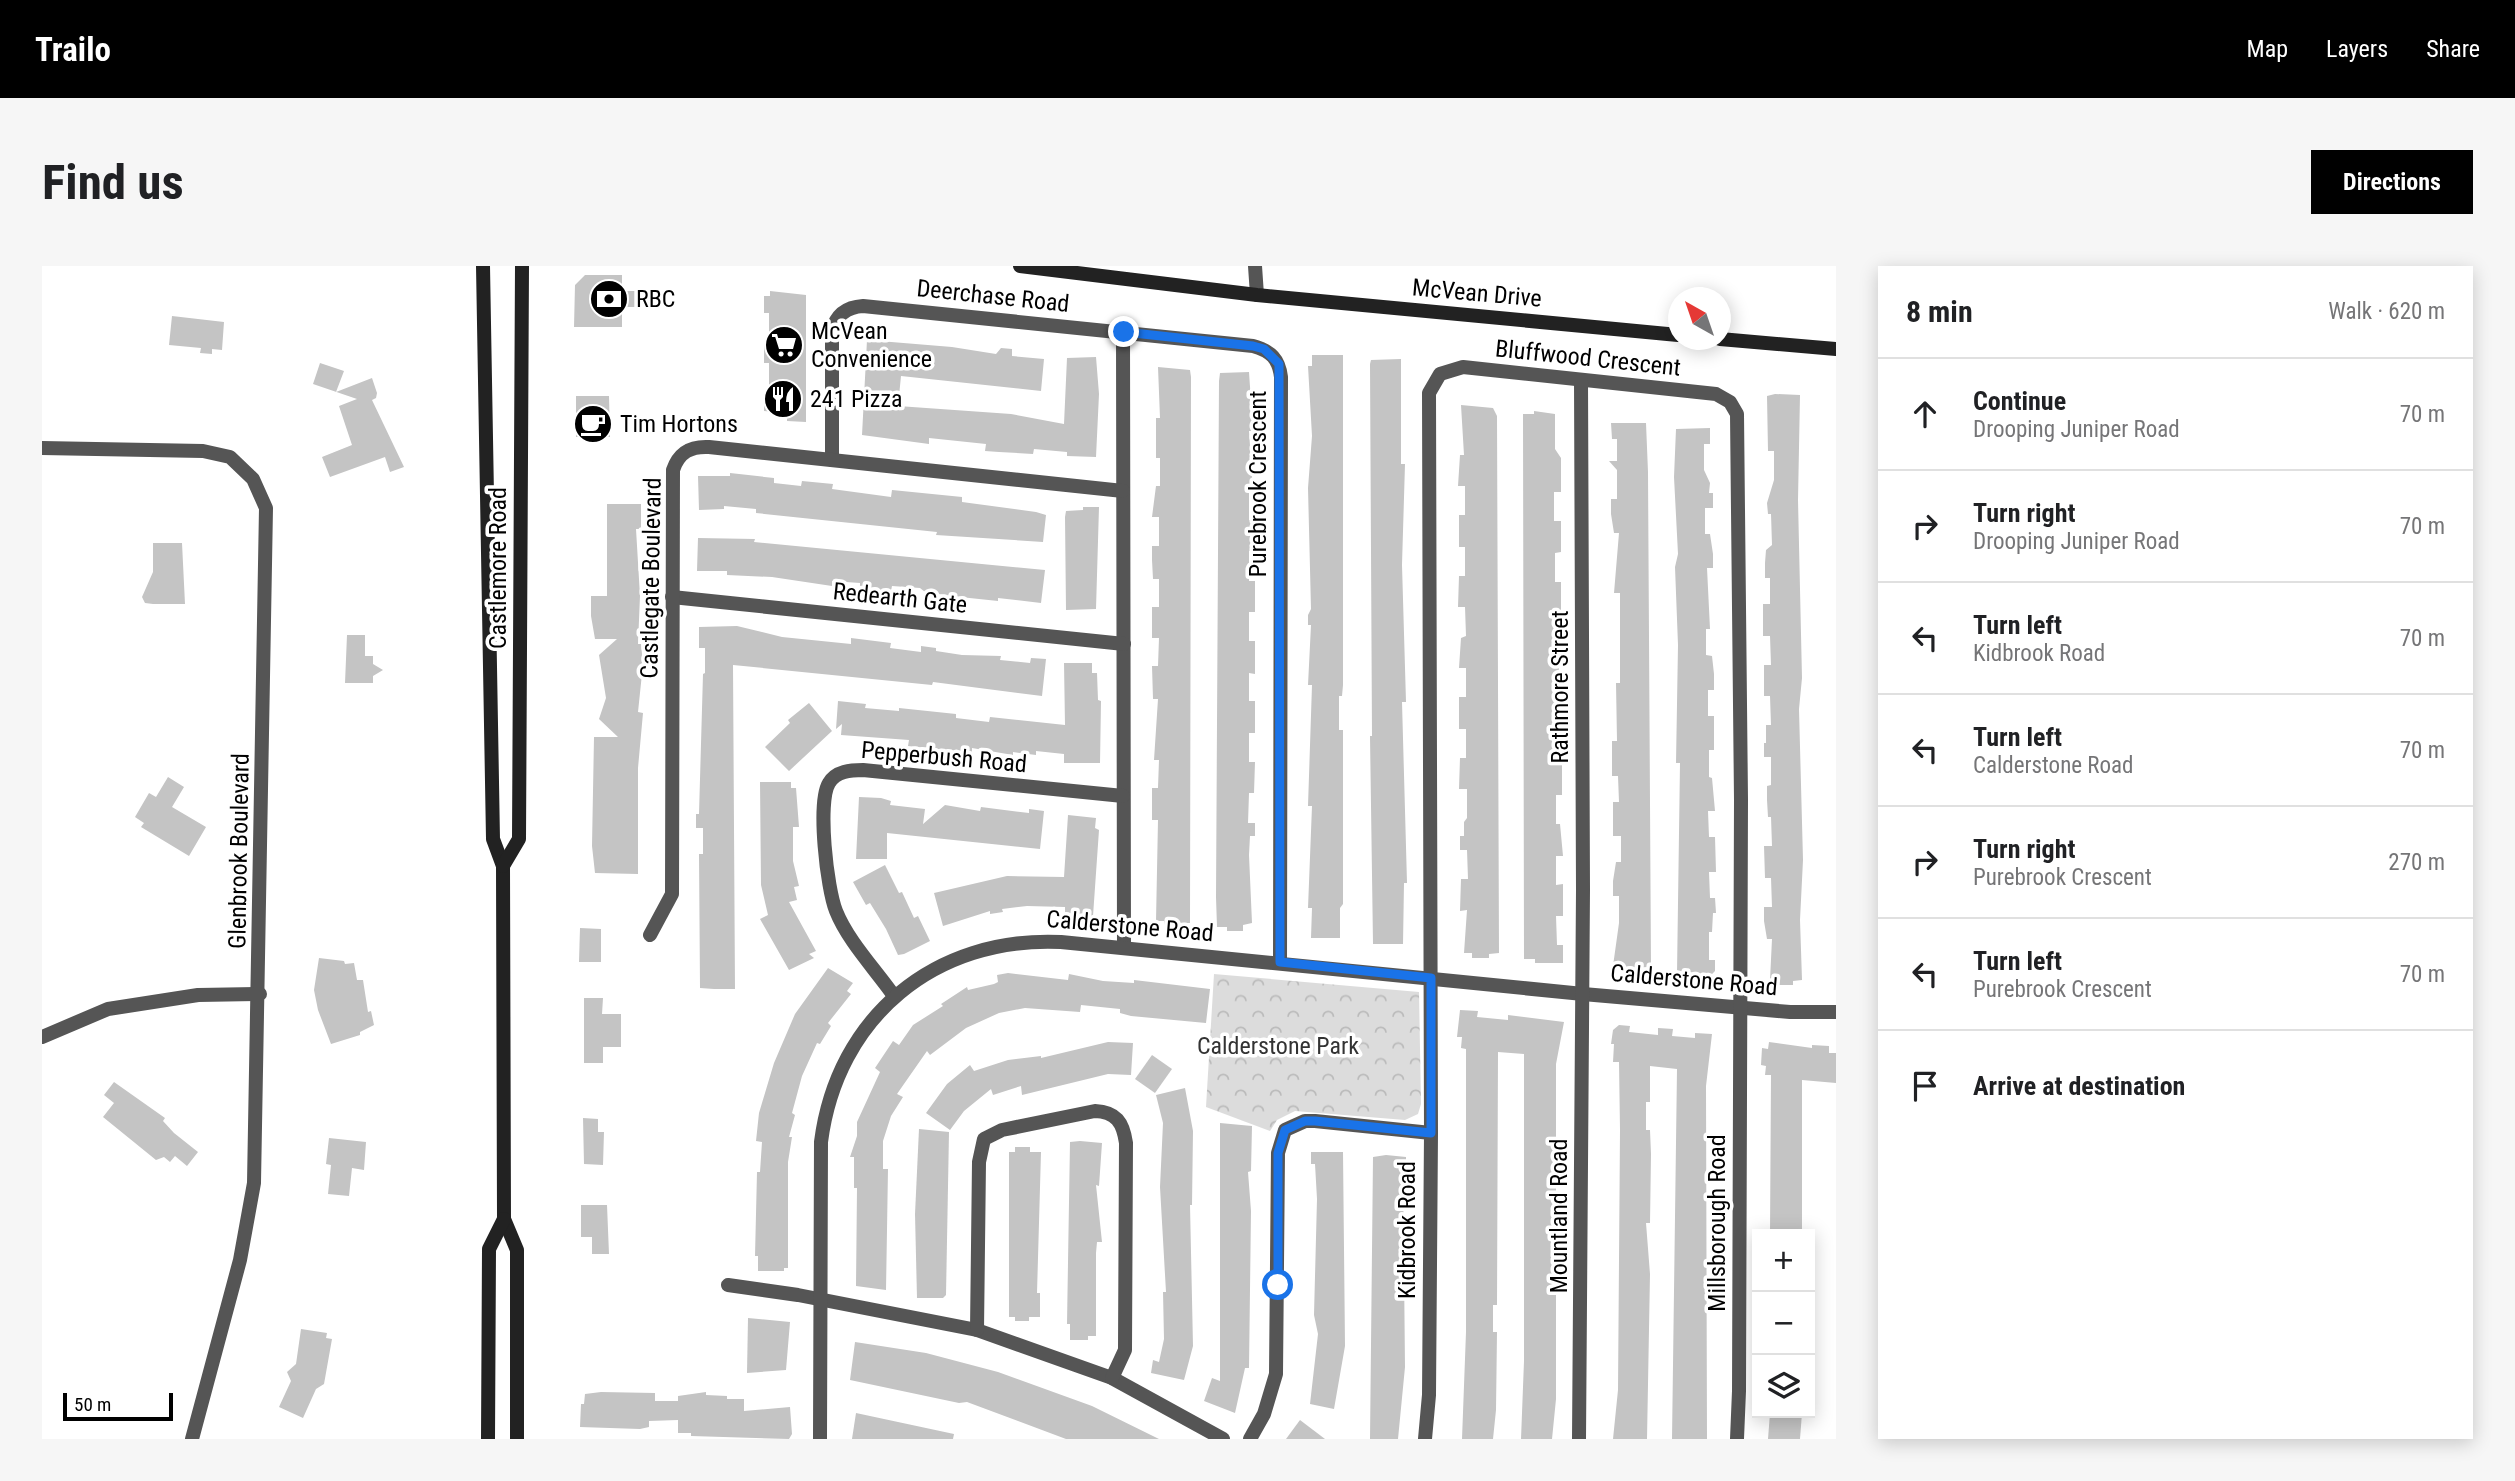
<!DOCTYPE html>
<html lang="en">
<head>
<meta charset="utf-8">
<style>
	:root { --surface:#fff; --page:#f6f6f6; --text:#202124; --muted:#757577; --line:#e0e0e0; --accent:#000 }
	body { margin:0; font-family:"Roboto Condensed",sans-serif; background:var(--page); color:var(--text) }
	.controls { position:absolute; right:21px; bottom:21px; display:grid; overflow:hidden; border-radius:0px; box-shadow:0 4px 18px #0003 }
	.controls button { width:63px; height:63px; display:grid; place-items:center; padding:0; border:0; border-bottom:2px solid var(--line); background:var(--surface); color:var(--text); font:35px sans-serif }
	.compass { position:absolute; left:1626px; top:21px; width:63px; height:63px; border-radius:50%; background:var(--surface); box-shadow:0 4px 18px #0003; rotate:320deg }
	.scale { position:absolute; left:21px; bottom:18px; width:110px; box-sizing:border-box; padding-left:7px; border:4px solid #000; border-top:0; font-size:19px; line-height:24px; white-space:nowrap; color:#000; -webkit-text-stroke:5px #fff; paint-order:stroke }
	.stop { position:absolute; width:21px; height:21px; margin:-16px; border:5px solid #1a73e8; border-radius:50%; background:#fff }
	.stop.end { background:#1a73e8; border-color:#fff; box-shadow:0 2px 7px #0008 }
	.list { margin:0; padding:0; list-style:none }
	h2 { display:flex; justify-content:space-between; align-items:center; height:91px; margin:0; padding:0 28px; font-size:30px }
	h2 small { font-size:23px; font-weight:400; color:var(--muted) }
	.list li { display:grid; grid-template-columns:46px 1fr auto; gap:21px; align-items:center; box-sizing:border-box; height:112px; padding:0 28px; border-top:2px solid var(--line) }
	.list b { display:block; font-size:26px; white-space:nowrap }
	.list p { margin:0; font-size:23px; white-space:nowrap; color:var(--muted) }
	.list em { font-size:23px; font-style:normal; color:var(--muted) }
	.icon { flex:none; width:38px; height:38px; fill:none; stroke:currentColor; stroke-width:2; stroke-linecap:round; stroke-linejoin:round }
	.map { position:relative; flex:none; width:1794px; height:1173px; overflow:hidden; border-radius:0px }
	header { display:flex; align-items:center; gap:42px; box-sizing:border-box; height:98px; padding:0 35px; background:var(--accent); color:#fff }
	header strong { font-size:33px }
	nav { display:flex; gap:38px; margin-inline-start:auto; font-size:24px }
	.intro { display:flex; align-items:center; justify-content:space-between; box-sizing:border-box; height:168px; padding:0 42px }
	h1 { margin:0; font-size:49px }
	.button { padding:18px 32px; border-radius:0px; background:var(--accent); color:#fff; font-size:24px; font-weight:700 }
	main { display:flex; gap:42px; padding:0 42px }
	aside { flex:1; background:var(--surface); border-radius:0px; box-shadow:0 4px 18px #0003 }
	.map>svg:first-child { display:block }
	.park { fill:url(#park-crowns) }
	.building { fill:#c4c4c4 }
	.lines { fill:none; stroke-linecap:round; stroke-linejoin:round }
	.minor { stroke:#555; stroke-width:14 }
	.secondary { stroke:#222; stroke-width:14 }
	.route { stroke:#1a73e8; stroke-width:9 }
	.labels { text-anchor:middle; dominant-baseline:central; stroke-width:7; stroke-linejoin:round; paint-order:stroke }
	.street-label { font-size:24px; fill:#000; stroke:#fff }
	.poi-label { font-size:24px; fill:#000; stroke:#fff; text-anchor:start }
	.park-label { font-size:24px; fill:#333; stroke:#fff }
</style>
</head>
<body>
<header>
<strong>Trailo</strong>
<nav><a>Map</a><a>Layers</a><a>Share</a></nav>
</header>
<div class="intro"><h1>Find us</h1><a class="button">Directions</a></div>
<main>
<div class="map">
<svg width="1794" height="1173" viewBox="0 0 1794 1173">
	<defs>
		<pattern id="park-crowns" width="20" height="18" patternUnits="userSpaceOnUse" patternTransform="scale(1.75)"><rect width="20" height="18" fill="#dcdcdc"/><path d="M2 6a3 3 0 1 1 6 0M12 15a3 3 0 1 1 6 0" fill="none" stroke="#bbb"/></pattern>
	</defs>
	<rect width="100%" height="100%" fill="#fff"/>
	<path class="park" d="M1172,708l205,18 2,112 -3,10 -13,6 -110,-9 -18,9 -7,11 -64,-24z"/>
	<g class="building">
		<path d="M543,9h37v16h21v16h-21v20h-48l1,-42z"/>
		<path d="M728,25l36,4v127l-19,-1v-8l-23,-2v-17h5v-31h-5v-18h5v-32h-5v-17h6z"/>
		<path d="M130,50l52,6 -2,28 -10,-1v5l-12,-1 1,-5 -32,-3z"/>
		<path d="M825,74l85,7 44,7 5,-6 11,1v7l32,3 -3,32 -140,-15 -3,30 113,8 53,10 3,-66 29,-1 3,37 -3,63 -29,-1v-4l-33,-3 -1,5 -34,-2 -14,-1 1,-7 -57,-6v6l-67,-9z"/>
		<path d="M1270,89h31v330l-1,11h-3v34h4v174l-3,4v30h-29l1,-30h-4l4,-102h-4l4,-121h-4l3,-60h-3v-10l3,-6 -3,-121 4,-52 -4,-70h4z"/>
		<path d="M1359,93v105h4l-3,101 4,137h-4l5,181h-3l-1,61h-30l-3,-208h2l-2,-372 1,-4z"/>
		<path d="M278,97l24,8 -8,21 36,-14 5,15 -1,5 -4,2 32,67 -14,5 -5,-15 -55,20 -8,-20 30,-12 -13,-39 18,-7 -44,-15z"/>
		<path d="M1116,101l32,3 1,7 -1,546h-10v3h-15l-1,-5h-8l2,-101h-6v-32h6l1,-28h-5l4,-61h-5l-1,-33h6l1,-28h-7v-31h7v-28h-6l-1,-19v-14h7v-29h-7l4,-31h4v-28h-4v-40h4z"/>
		<path d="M1207,106l4,59h-4l4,60h-4v29h6l1,18v13h-7v30h6v31h-6v29h6v33l-6,-1v28h6v32h-6v29h6l-1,31h-5l-1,30h7v13h-5l-1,19 3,68 -9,2v6h-16v-4h-10l-1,-30 3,-516 1,-8z"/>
		<path d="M1733,128l25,1 -2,105 4,178 -3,31 4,151 -3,60 2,60 -9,1v4h-17v-5h-6l2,-41h-5l-3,-18v-14h8l-1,-29h-6l-1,-32h8l-1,-29h-3l-1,-17v-14l4,-1v-28h-7v-14h2v-18h5l-1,-29h-6v-31h7l-1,-29h-7v-32h7v-26h-5v-15l1,-13 6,-5 -1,-31h-3l-1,-11 7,-23v-29h-6l-1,-55z"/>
		<path d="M534,130h33l1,41h-34z"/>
		<path d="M1419,139l32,3 4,8 2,537 -10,1v4h-17v-5h-8l3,-43 -7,1 1,-32h7l-1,-29h-7v-14h4v-14l3,-4v-29h-8l1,-31h6v-29h-7v-32h7v-29h-7l2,-30 5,-2 -1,-29h-7l1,-31h6v-29h-6v-32h6v-29h-7l2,-31h4z"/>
		<path d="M1492,145l21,3v35l6,9v34h-7v29h7v31l-6,1v29h6v31h-6v29h3l1,31h-4v30h8v31h-7v29h6v32h-6v29h4l3,32h-7v29l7,-1v32h-7l1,29h6v18h-28v-4h-11l-1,-545h11z"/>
		<path d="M1569,157h35l2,49 3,495 -19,1 1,3h-14l-6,-5 6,-43v-27h-6v-15l3,-19h5v-26h-8v-34h6l-1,-26h-6v-35h5l-1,-58h4v-90h-6l5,-60h-5l-3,-19v-15h6v-29l-8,-9h8v-22h-5z"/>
		<path d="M1668,162v16h-6v26l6,13 -1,10h4v15h-8v26h5l3,20v14h-6l3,61h-4v26l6,1 2,18v16h-6v26h6v34h-5v27l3,1 3,33h-7l1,26h6l1,35h-7l1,26h5l1,15h-3l-1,19h-3v28h6v11l-5,5h-15v-3h-18l3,-210h-4l2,-118 -3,-78 3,-13 -4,-77 2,-48z"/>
		<path d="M688,207l44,5v5l27,3 1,-5 31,3 -1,5 59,8 1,-7 70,7v5l74,10 10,3 -3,27 -107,-7 1,-3 -181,-19v-4l-32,-3v3l-25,1 -1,-34h32z"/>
		<path d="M565,238h34v25h-5l4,67 -2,48h3l2,20 -5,48 5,1 -5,55v106l-43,-1 -3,-27 2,-109h24l-19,-18 7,-21 -7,-43 18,-16h-22l-4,-23v-20h16z"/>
		<path d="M1041,241h16l-3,102 -30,1 -1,-93 1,-6 17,-1z"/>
		<path d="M656,272l57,1 -1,3 291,28 -4,33 -43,-5v3l-38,-4 -1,3 -14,-1v-4l-20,-3 -5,-4 -28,-2 -1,5 -31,-3v-5l-28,-2v5l-60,-9 -45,-2v-4h-30z"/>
		<path d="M111,277h29l3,61h-32l-8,-1 -3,-6 11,-25z"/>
		<path d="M695,360l45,11 69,7v-6l40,5 -1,5 31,4v-6l15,2v3l26,4 39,1 -1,4 30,3 1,-5 15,1 -4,37 -109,-14 -1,3 -199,-20 2,324h-21l-14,-1 -1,-134h4v-26h-7v-14h3l4,-140 2,-1v-25h-6v-21z"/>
		<path d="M305,369h18v21h8v8l10,6 -10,6v7h-28z"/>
		<path d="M1022,397h28v10h5l1,27 3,1 -1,62h-36v-9l-28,-3v4l-23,-3v3l-41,-7v5l-64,-7 1,-6 -68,-5 1,-11 -6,5 2,-28 28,3 -1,4 34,3v-3l57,6v4l33,4 1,-5 75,8z"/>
		<path d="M767,437l23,28 -43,40 -24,-24 25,-24 -2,-3z"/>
		<path d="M126,511l16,10 -12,20 34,20 -17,29 -48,-29 3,-4 -9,-6 14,-24 7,4z"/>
		<path d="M718,516h31v6h5l3,39h-6v34l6,25 -5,1 3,13 -8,2 27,49 -7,3 5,4 -25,12 -29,-51 8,-4 -7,-30z"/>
		<path d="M817,531l22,1 10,3 -1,4 35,4 -2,15 22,-19 35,6 1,-4 48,6v-4l15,2 -4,38 -153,-16v26h-31z"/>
		<path d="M1026,549l28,3 -1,10 4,2 -6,86 -28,-2v-7l-38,-1 -25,3 1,3 -13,2v-3l-47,15 -9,-33 73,-17 57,1z"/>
		<path d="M843,599l14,28 3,-1 12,26 4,-2 12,25 -26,13 -6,1 -12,-26 -16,-26 -4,2 -13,-23z"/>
		<path d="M538,662l21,1v33h-22z"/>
		<path d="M277,692l25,3 1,3 9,-1 3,17h6l5,32 3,-1 3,14 -14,7v3l-29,9 -13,-34 -4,-20z"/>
		<path d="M786,702l25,15 -6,8 4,3 -23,29 3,3 -11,18 -3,-1 -15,33 -10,37 3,2 -6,22h3l-4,25v106h-4v3h-26v-15h-3l2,-84h3l2,-30 -6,-1 3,-28 15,-50 21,-49z"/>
		<path d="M966,707l60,7 1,-6 34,7 31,2v-3l76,9 -4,34 -75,-7 -11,-3v-4l-39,-4 -1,7 -55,-4 -26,5 -33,15 -36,27 -3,-4 -30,43 6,3 -12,19 -8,25v28h5l-2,121 -30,-4 1,-98h-3v-31h-4l7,-21v-14l23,-50 -5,-4 18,-27 6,4 14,-20 30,-19 -2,-2 26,-17 1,3 26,-6 4,-2 -1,-7z"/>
		<path d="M542,732h19l-1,16h19v33h-18v16h-19z"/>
		<path d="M1418,744l18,1 -1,6 31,3v-5l56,7 -8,42v335l-4,40h-31l3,-78v-307l-26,-2 -1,253h-4v27h4l-1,78 -3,29h-31l4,-107v-283l-5,-1 1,-11h-5z"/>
		<path d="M1577,759l11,1 -1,6 29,3v-7l15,1 -1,7 23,2v-5l17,1 -6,52 1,353h-35l5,-370 -27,-3v36h-4v28h4l1,24 -1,69h-4l4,51 -3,165h-34l5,-49 2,-260 -1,-68h-6l1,-18h-3l2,-14z"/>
		<path d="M1066,776l25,1 -2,32 -23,-1 -86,21 -1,-9 -28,9 -2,-6 -27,22 -14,19 -24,-17 21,-29 23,-19 4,6 34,-11 33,-4v2z"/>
		<path d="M1727,776l43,6v-3l17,1v7h7v30l-34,-3v154h-32l1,-159h-6l1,-9 -5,-1 1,-17 6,1z"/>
		<path d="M1110,789l20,14 -17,24 -20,-14z"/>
		<path d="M72,816l51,36 -2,3 11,12 24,19 -11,14 -12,-10 -5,6 -6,-5 -8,3 -53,-43 11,-14 -10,-8z"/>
		<path d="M1143,822l8,43 -1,74h-2l3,141 -9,34 -33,-7 2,-13 6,2 5,-23 -1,-47h3l-6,-105 3,-64 -7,-28z"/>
		<path d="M541,852l15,1v13h6l-1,33 -19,-1z"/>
		<path d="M1178,857l32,3 -1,45 -3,1 3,39 -2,157h-4l-10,45 -31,-12 8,-23 8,3z"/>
		<path d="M877,863l30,3 -3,163 -3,3h-26l-2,-84z"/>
		<path d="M287,872l37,4 -2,28 -12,-2 -3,28 -21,-2 3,-29 -5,-1z"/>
		<path d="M1038,875l22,2 -3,43 -3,-1 6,57h-5l-1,11v83h-8v4h-18v-16h-3l3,-182z"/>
		<path d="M973,881h15v5h11l-4,141h3v24h-11v4h-14v-4h-6v-165h6z"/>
		<path d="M1269,886h32l2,194 -11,63 -24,-5 8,-70 -4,-19 3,-116 -2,-35h-4z"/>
		<path d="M1344,889l20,2v12h-3l2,198 -7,72h-28l3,-282z"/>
		<path d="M539,939h26l2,49h-17v-17h-11z"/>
		<path d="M706,1052l42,4 -4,48 -39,3z"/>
		<path d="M259,1063l26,4 -1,5 6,1 -8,45 -8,5 -13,29 -24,-11 12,-26 -4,-9 9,-8z"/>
		<path d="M813,1076l71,11 72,19 94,34 67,33h-93l-99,-37 -8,1 -109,-23z"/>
		<path d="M559,1126l54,1v8h23v-5l28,-4v3l21,1v3h17v12l46,-4 2,27 -3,5 -98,-3v-3h-13v-13l-29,1v6l-9,2 -60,-2 1,-23h3l1,-10z"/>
		<path d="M814,1147l98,21 -1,5h-101z"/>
		<path d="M1728,1147h32l-2,26h-32z"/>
		<path d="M1258,1154l25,19h-39z"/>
	</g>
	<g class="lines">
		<g class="minor">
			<path d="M1213,0l2,29"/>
			<path d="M1081,66l1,615"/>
			<path d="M0,182l161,3 27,6 23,22 13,29 -12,675 -14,77 -48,179"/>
			<path d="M790,194v-129c4,-16 15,-24 31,-25l390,40c18,5 26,13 28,31l-1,585"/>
			<path d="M630,331l452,47"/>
			<path d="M608,669l22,-41 1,-424c6,-18 18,-24 36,-23l414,44"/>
			<path d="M852,730c-19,-27 -46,-55 -58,-85 -9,-22 -19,-109 -7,-128 7,-12 22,-13 34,-13l260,26"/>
			<path d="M0,771l66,-28 90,-14 62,-1"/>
			<path d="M686,1019l70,10 179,35 135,48 111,61"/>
			<path d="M935,1064l2,-168 5,-23 18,-9 93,-19c21,1 28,11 31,32l-1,207 -13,28"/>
			<path d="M778,1173l1,-297c16,-125 114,-206 240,-200l522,52 207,18h46"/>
			<path d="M1208,1173l14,-25 12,-40 2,-221 7,-23 20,-9h10l116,12"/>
			<path d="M1383,1173l4,-44 2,-262 -2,-740 11,-19 23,-7 253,27 14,8 7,12 4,386 -2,591 -2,48"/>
			<path d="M1537,1173l4,-549 -2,-509"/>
		</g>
		<g class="secondary">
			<path d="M441,0l10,573 10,27 1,353 13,31v189"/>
			<path d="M978,0l237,29 421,40"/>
			<path d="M1678,73l116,10"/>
			<path d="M461,600l16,-27 3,-573"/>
			<path d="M446,1173l1,-190 15,-30"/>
		</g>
	</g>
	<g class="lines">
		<path class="route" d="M1082,66l129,14 11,3 15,15 1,598 151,16v155l-116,-12h-10l-20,9 -7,23v132"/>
	</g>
	<defs>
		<symbol id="bank-disc" viewBox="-11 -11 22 22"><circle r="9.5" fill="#000" stroke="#fff"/><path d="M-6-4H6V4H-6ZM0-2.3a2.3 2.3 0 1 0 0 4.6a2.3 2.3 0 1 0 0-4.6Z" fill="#fff"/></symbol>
		<symbol id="supermarket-disc" viewBox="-11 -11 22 22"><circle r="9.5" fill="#000" stroke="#fff"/><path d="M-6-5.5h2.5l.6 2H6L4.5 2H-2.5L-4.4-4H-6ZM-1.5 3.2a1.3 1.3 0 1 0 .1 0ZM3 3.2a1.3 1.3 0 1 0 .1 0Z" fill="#fff"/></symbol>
		<symbol id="restaurant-disc" viewBox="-11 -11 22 22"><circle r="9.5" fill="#000" stroke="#fff"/><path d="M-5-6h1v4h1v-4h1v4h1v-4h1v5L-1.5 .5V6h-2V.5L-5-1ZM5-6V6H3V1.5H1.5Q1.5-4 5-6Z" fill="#fff"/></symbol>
		<symbol id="cafe-disc" viewBox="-11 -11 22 22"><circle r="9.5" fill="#000" stroke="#fff"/><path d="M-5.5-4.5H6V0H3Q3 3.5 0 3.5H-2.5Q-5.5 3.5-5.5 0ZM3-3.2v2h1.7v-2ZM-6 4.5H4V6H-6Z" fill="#fff"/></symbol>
	</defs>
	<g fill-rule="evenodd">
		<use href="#bank-disc" x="545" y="11" width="44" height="44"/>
		<use href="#supermarket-disc" x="720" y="57" width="44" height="44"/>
		<use href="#restaurant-disc" x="719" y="111" width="44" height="44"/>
		<use href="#cafe-disc" x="529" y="136" width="44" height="44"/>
	</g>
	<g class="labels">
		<g class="street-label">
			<text transform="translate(1435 27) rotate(5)">McVean Drive</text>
			<text transform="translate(951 30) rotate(6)">Deerchase Road</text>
			<text transform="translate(1546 92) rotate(6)">Bluffwood Crescent</text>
			<text transform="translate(1216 218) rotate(-90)">Purebrook Crescent</text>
			<text transform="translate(456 302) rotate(-90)">Castlemore Road</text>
			<text transform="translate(609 312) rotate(-89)">Castlegate Boulevard</text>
			<text transform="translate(858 332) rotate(6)">Redearth Gate</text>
			<text transform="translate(1518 421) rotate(-90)">Rathmore Street</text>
			<text transform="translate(902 491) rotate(5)">Pepperbush Road</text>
			<text transform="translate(197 585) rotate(-89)">Glenbrook Boulevard</text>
			<text transform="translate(1088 660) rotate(5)">Calderstone Road</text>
			<text transform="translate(1652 714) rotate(5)">Calderstone Road</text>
			<text transform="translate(1517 950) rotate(-90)">Mountland Road</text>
			<text transform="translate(1675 957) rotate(-90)">Millsborough Road</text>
			<text transform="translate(1365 964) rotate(-90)">Kidbrook Road</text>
		</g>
		<g class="poi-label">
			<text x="594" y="33">RBC</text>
			<text x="769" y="65">McVean<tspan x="769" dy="28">Convenience</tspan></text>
			<text x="768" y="133">241 Pizza</text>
			<text x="578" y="158">Tim Hortons</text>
		</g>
		<g class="park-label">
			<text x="1236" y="780">Calderstone Park</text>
		</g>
	</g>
</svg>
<div class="controls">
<button>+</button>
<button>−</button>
<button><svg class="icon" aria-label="layers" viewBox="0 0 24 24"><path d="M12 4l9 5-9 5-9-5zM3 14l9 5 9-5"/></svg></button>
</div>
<svg class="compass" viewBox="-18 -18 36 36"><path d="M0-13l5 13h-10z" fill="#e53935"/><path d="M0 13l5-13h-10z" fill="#757577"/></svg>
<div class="scale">50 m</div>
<div class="stop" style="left:1236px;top:1019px"></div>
<div class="stop end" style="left:1082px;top:66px"></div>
</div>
<aside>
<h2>8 min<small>Walk · 620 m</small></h2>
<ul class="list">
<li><svg class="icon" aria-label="ahead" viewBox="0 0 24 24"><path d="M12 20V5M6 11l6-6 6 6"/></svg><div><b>Continue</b><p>Drooping Juniper Road</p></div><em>70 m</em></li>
<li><svg class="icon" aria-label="right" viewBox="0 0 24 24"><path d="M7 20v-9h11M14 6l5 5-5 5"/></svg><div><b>Turn right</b><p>Drooping Juniper Road</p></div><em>70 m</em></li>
<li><svg class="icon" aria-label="left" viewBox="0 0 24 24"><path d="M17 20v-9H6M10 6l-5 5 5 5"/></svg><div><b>Turn left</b><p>Kidbrook Road</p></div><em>70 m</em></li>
<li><svg class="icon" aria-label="left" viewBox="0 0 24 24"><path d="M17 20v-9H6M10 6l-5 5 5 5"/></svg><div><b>Turn left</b><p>Calderstone Road</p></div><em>70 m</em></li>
<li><svg class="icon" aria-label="right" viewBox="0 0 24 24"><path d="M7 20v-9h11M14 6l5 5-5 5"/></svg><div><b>Turn right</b><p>Purebrook Crescent</p></div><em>270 m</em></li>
<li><svg class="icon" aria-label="left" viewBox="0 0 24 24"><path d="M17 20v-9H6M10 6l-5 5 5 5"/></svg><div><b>Turn left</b><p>Purebrook Crescent</p></div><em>70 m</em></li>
<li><svg class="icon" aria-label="arrive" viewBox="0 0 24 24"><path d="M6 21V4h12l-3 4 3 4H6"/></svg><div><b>Arrive at destination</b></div></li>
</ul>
</aside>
</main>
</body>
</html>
